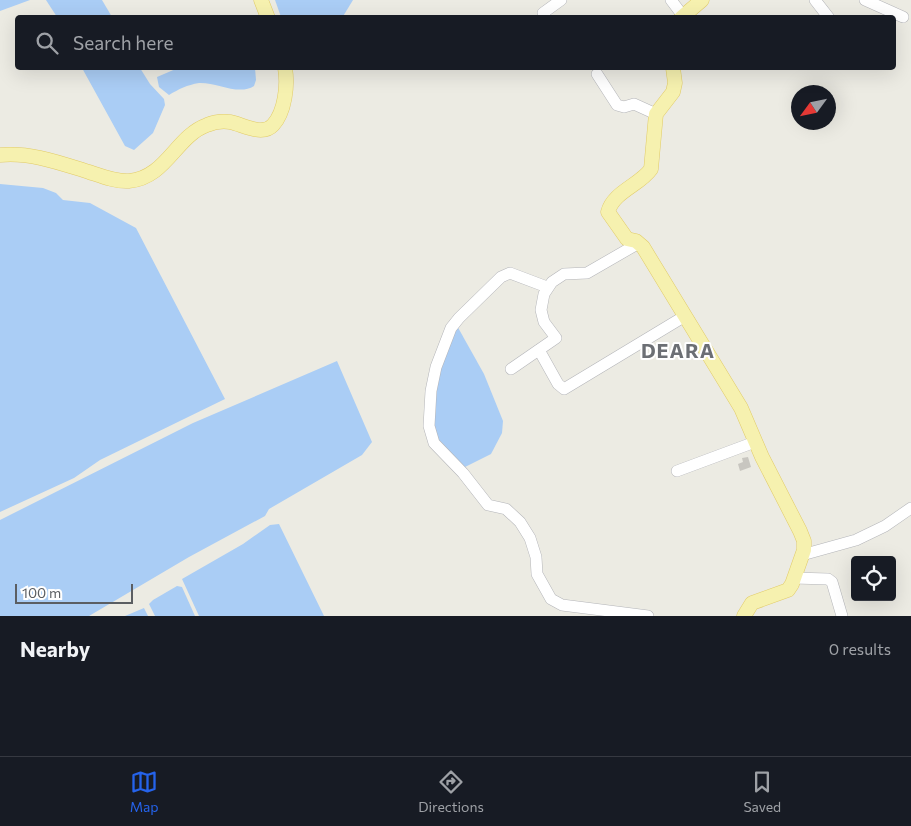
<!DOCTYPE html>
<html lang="en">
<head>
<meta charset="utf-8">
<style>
	:root { --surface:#171b24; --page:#242831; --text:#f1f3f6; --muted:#9ea1a6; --line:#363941; --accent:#2563eb }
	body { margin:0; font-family:Commissioner,sans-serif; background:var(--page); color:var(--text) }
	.controls { position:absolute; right:15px; bottom:15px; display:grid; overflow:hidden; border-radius:5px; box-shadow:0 5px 20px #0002 }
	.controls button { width:45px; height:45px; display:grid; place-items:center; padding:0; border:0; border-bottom:1px solid var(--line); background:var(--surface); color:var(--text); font:25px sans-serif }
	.compass { position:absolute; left:791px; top:85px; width:45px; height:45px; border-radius:50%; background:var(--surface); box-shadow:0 5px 20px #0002; rotate:237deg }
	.scale { position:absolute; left:15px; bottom:12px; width:118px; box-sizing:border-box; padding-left:5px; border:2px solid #5b5e62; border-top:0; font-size:14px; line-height:18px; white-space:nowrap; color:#5b5e62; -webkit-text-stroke:4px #fff; paint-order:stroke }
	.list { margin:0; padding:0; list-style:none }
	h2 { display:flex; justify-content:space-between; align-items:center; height:65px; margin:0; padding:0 20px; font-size:21px }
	h2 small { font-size:16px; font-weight:400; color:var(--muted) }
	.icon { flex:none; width:28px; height:28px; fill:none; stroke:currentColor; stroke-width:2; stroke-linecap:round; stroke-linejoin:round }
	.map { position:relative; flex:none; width:911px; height:616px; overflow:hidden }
	.search { position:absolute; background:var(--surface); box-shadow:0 5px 20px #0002; left:15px; right:15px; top:15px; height:55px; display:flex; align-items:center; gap:12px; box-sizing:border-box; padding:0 18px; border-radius:5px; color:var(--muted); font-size:19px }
	.sheet { height:140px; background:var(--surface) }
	nav { display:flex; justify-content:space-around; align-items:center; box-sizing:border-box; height:70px; border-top:1px solid var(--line); background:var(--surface); font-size:14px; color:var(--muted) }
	nav a { display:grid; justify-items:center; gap:2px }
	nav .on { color:var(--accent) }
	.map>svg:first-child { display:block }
	.water { fill:#aacdf5 }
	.building { fill:#c8c6c0 }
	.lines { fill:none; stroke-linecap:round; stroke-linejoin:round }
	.minor-casing { stroke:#b4b5b9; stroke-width:12 }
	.major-casing { stroke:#e1cb67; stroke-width:15 }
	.minor { stroke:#fff; stroke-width:11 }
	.major { stroke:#f6f1af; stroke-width:14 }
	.labels { text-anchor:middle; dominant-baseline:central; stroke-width:4; stroke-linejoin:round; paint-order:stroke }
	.district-label { font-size:20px; font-weight:bold; letter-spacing:1px; fill:#6c6f74; stroke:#fff }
</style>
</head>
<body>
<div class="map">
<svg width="911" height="616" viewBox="0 0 911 616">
	<rect width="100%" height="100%" fill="#ecebe3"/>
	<g class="water">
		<path d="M0,0h30l-30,11z"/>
		<path d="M46,0h56l10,17h-55z"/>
		<path d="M275,0h78l-11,18 -61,-1z"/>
		<path d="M82,68h58l10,16 14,15 1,6 -12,28 -19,17 -9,-4z"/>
		<path d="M178,68h77l1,12 -2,6c-15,10 -38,-4 -55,-3 -12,2 -20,6 -30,12l-10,-8 -2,-10z"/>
		<path d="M0,184l43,4 13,5 7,7 27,3 46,25 89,171 -125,61 -26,18 -74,34z"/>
		<path d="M456,324l28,50 19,47 -1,12 -11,21 -28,14 -30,-30v-51z"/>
		<path d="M337,361l35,81 -10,13 -93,54 -4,7 -76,41 -100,59h-89v-96l193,-97z"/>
		<path d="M279,524l45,92h-125l-17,-37 61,-35 27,-19z"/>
		<path d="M177,586l5,1 13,29h-40l-6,-12 4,-4z"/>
		<path d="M144,608l4,8h-23z"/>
	</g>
	<path class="building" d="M748,457l3,10 -11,4 -2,-7 5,-2 -1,-4z"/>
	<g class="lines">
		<defs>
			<g id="minor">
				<path d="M671,0l12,16"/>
				<path d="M815,0l14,18"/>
				<path d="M865,0l38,17"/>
				<path d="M543,13l18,-13"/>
				<path d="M597,74l20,31 7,2 10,-3 22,10"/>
				<path d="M547,287l-37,-14 -9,4 -42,41 -8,10 -15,39 -5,24 -2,35 5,17 29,30 25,32 18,4 14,13 10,16 6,19 1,17 14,25 11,6 86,11"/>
				<path d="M539,350l19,34 6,5 121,-73"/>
				<path d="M511,369l45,-31 -12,-16 -3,-12 3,-16 8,-12 12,-8 23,-1 52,-30"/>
				<path d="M677,471l78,-29"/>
				<path d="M802,555l54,-15 29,-14 26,-18"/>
				<path d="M794,578l34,1 4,3 10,34"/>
			</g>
			<g id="major">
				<path d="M261,0l7,18"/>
				<path d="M681,18l21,-18"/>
				<path d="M673,68l2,15 -2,9 -17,22 -5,55c-11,16 -38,23 -43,43l19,27 9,2 7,6 98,161 21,49 38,74 4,10v9l-12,34 -4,6 -36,13 -8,13"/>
				<path d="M0,155c31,-3 60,8 89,17 12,4 27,10 40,9 37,-3 47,-45 78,-56 7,-3 15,-4 23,-3 12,2 32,15 43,3 12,-13 15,-40 12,-57"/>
			</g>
		</defs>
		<use href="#minor" class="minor-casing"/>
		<use href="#major" class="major-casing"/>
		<use href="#minor" class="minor"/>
		<use href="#major" class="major"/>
	</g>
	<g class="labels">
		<g class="district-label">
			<text x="678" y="350">DEARA</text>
		</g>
	</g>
</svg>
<div class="controls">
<button><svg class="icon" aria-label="locate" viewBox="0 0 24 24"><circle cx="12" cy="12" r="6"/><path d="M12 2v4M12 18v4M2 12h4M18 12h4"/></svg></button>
</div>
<svg class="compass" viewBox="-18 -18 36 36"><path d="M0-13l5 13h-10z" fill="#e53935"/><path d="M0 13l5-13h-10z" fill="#9ea1a6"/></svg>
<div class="scale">100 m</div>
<div class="search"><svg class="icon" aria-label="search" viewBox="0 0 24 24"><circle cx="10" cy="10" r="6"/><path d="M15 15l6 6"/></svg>Search here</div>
</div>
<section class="sheet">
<h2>Nearby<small>0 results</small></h2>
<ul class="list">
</ul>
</section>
<nav>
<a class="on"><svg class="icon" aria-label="map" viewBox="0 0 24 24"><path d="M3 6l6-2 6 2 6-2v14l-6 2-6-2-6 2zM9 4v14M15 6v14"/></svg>Map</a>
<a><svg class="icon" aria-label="directions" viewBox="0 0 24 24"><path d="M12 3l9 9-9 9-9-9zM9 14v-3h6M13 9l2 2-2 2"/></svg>Directions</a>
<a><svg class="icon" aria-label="saved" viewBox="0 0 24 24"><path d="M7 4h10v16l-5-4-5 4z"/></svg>Saved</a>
</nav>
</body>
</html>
